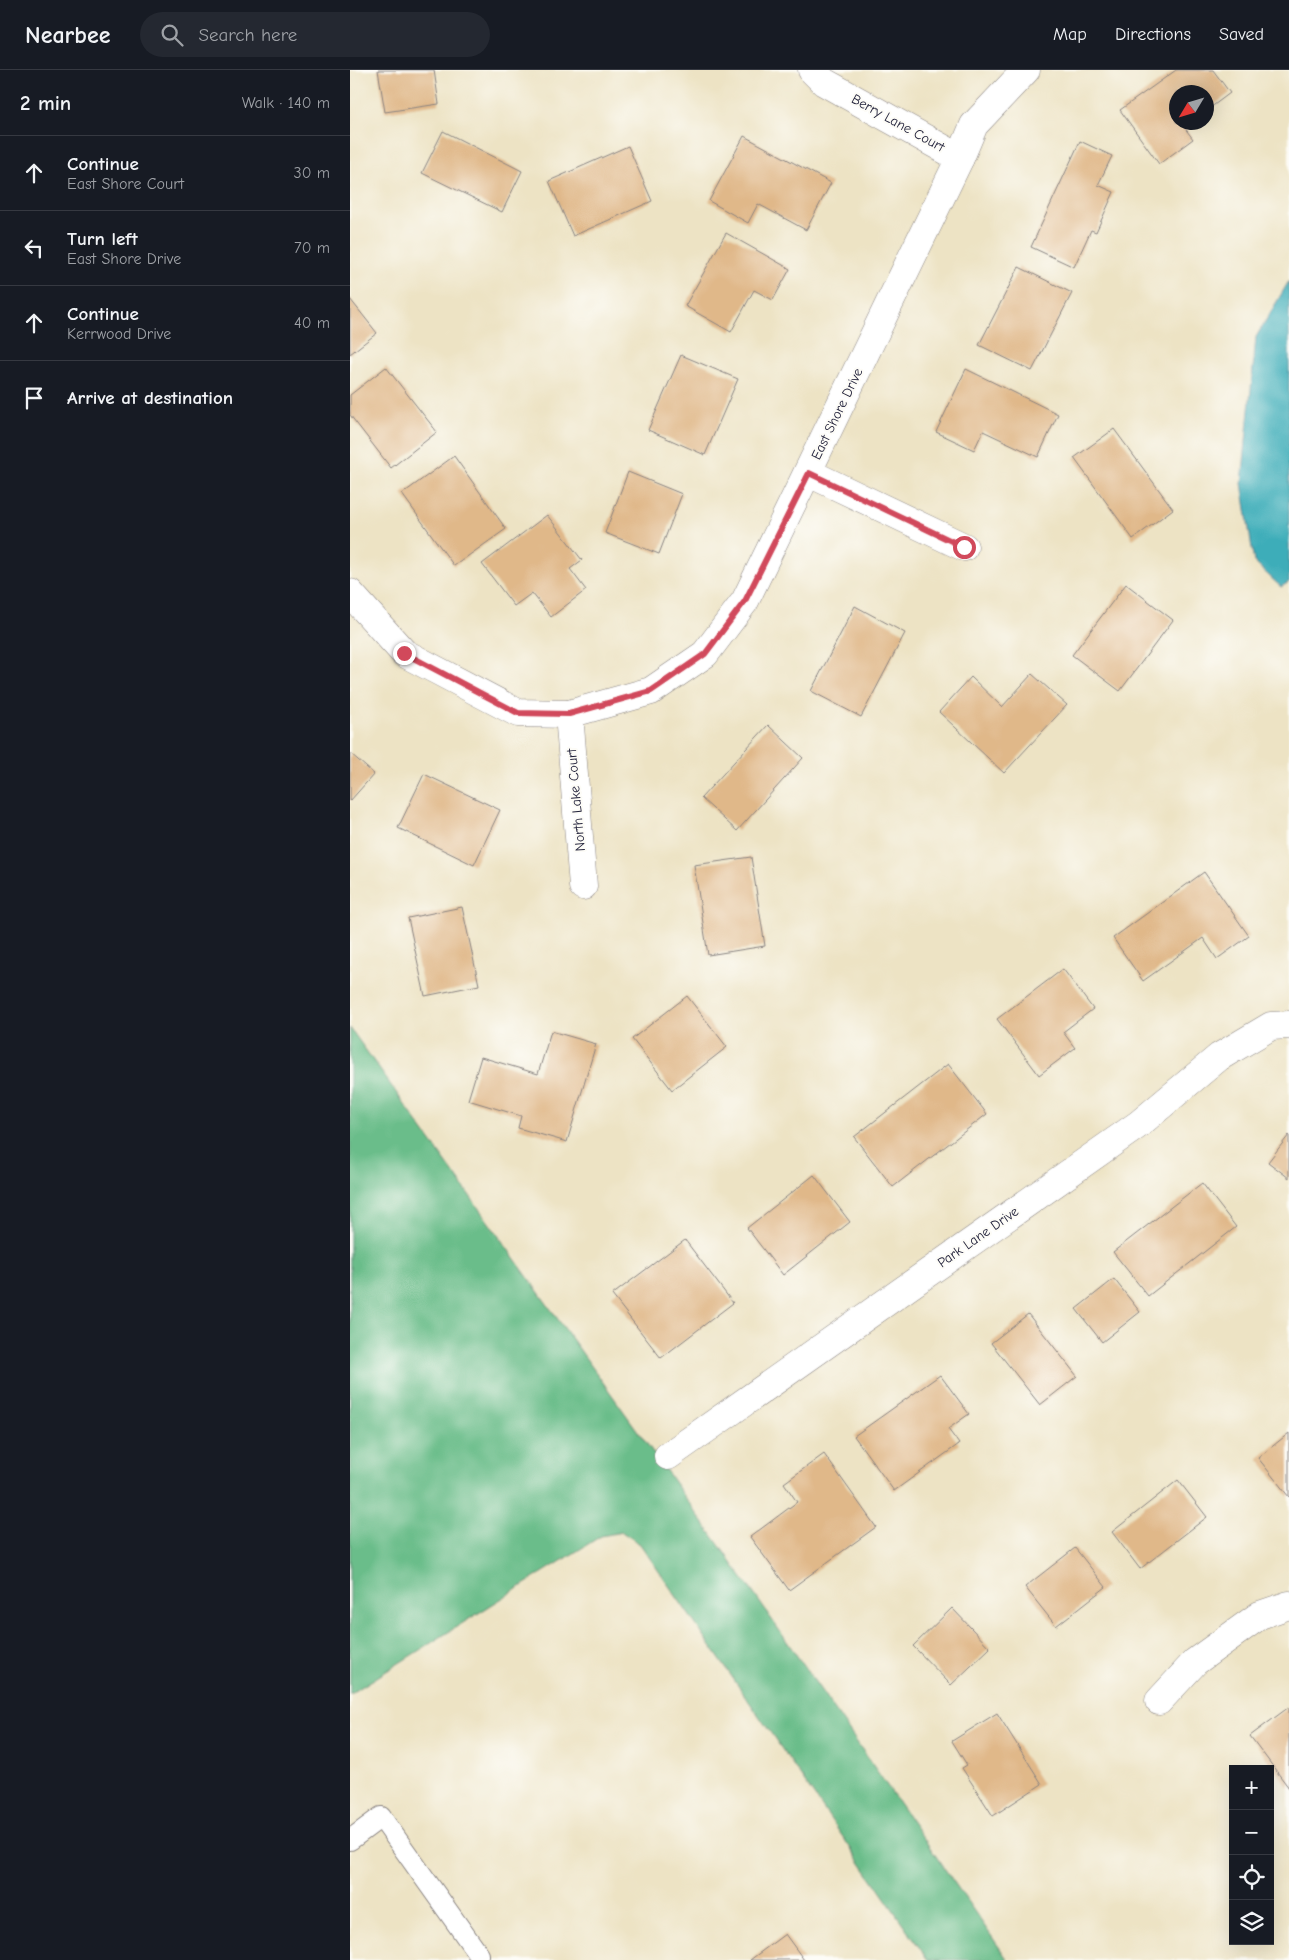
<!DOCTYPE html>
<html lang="en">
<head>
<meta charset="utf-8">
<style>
	:root { --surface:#171b24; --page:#242831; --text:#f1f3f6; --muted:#9ea1a6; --line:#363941 }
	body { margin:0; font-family:"Comic Neue",sans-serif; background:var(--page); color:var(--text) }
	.controls { position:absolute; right:15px; bottom:15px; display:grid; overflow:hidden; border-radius:0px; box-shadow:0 5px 20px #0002 }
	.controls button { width:45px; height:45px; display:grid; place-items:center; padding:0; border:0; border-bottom:1px solid var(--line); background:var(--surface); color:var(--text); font:25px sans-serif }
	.compass { position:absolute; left:819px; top:15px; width:45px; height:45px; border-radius:50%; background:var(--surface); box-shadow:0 5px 20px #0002; rotate:232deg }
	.stop { position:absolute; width:15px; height:15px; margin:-11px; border:4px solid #d1495b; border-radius:50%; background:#fff }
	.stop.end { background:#d1495b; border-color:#fff; box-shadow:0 1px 5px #0008 }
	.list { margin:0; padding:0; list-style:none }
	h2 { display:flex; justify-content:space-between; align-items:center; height:65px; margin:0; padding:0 20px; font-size:21px }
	h2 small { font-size:16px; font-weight:400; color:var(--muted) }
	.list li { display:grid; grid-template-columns:32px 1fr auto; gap:15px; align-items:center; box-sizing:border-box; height:75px; padding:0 20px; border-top:1px solid var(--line) }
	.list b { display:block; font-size:19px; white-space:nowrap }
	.list p { margin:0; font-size:16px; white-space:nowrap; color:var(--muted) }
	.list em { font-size:16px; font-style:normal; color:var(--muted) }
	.icon { flex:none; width:28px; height:28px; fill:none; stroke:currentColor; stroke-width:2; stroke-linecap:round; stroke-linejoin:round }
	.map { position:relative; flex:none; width:939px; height:1890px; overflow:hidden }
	header { display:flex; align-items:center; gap:30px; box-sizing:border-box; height:70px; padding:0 25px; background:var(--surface); border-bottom:1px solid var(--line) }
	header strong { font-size:24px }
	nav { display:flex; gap:28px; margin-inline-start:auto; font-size:18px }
	.search { width:350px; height:45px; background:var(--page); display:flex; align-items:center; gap:12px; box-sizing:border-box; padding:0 18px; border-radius:28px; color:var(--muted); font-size:19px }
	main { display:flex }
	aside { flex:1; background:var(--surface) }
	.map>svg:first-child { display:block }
	.forest { fill:#6bbd8a; stroke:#467062 }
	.water { fill:#3dadb9; stroke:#30687a }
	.building { fill:#e0b889 }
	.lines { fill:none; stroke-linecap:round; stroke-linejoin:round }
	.service-casing { stroke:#888280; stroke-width:22 }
	.minor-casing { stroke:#888280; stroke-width:29 }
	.service { stroke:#fff; stroke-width:20 }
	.minor { stroke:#fff; stroke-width:28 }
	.route { stroke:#d1495b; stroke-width:6 }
	.labels { text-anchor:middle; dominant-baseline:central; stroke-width:4; stroke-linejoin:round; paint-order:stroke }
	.street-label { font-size:14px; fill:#22223b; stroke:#fdfcf7 }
</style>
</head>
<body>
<header>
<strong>Nearbee</strong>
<div class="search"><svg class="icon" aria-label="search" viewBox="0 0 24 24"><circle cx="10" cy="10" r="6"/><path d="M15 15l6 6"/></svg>Search here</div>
<nav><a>Map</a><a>Directions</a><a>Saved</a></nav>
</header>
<main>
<aside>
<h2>2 min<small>Walk · 140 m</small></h2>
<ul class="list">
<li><svg class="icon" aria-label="ahead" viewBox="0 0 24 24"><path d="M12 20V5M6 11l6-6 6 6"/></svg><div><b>Continue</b><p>East Shore Court</p></div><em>30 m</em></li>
<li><svg class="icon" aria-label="left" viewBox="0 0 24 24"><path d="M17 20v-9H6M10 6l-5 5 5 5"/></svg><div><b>Turn left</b><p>East Shore Drive</p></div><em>70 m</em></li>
<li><svg class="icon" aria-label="ahead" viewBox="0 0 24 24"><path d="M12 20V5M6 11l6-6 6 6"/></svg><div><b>Continue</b><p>Kerrwood Drive</p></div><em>40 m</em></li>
<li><svg class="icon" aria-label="arrive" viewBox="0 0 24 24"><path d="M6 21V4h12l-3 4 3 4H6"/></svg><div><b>Arrive at destination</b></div></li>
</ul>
</aside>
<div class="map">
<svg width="939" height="1890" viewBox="0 0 939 1890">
	<rect width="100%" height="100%" fill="#fdfcf7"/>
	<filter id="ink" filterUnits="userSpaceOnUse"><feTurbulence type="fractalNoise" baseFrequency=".02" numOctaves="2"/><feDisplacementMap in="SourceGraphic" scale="10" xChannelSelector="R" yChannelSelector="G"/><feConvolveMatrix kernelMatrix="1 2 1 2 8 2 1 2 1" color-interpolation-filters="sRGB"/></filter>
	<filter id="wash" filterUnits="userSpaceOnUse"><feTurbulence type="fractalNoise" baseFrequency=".0096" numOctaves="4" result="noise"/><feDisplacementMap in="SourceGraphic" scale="20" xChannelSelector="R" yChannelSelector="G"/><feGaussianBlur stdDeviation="1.12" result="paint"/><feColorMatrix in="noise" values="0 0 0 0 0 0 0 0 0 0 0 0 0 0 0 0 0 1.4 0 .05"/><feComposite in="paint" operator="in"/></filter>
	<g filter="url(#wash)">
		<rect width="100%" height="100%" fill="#ede3c4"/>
		<path class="forest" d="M0,958l402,563 256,369h-80l-288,-416 -18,-12 -21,4 -251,158z"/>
		<path class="water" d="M939,211v301l-8,5 -27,-25 -12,-79 14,-146z"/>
		<g id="blocks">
			<g class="building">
				<path d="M28,0h56l5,34 -54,8z"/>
				<path d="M826,0h37l17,23 -24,18v-19h-30v30h15l-7,5 9,12 -34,25 -39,-54z"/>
				<path d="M93,61l79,40 -20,41 -80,-39z"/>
				<path d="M394,66l87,47 -25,47 -48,-26 -10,19 -39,-22z"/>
				<path d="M730,71l32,15 -14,29 16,7 -18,40 -5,-2 -17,37 -43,-20z"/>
				<path d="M278,76l24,55 -79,35 -24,-55z"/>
				<path d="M376,163l64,36 -17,31 -19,-10 -23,42 -46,-26z"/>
				<path d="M669,197l53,26 -40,78 -53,-26z"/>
				<path d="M0,229l27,34 -27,21z"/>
				<path d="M331,285l57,24 -33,76 -57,-25z"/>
				<path d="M36,297l51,65 -46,36 -41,-53v-20z"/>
				<path d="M616,299l92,45 -20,43 -55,-26 -9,19 -38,-18z"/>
				<path d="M764,359l59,80 -40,30 -59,-81z"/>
				<path d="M104,386l52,73 -52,37 -52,-72z"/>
				<path d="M278,402l54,22 -23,60 -54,-21z"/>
				<path d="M197,445l35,45 -12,9 16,21 -35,27 -19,-24 -18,13 -32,-42z"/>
				<path d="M776,514l47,36 -53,71 -48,-36z"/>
				<path d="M505,536l50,27 -44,84 -50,-26z"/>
				<path d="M682,604l35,31 -63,68 -65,-61 32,-35 31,30z"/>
				<path d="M418,655l35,33 -66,73 -36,-33z"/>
				<path d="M0,683l24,21 -24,27z"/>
				<path d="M74,704l76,36 -26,55 -76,-37z"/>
				<path d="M401,787l14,89 -57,9 -14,-90z"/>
				<path d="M854,802l45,64 -32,23 -14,-21 -60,43 -30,-43z"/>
				<path d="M112,837l17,78 -54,11 -17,-78z"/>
				<path d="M713,899l30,40 -30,23 12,16 -36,27 -42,-56z"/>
				<path d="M337,926l40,51 -55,43 -40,-51z"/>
				<path d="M201,961l45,13 -29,98 -49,-14 3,-12 -53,-16 13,-43 57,17z"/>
				<path d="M598,994l39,50 -94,73 -39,-50z"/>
				<path d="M939,1065v43l-21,-16z"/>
				<path d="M464,1105l36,47 -67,53 -36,-47z"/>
				<path d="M852,1113l34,44 -88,69 -35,-44z"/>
				<path d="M335,1170l48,63 -72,55 -49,-63z"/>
				<path d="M764,1209l26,33 -38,30 -26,-33z"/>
				<path d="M678,1244l49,62 -37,29 -49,-62z"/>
				<path d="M590,1305l29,39 -21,15 11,15 -65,47 -40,-55z"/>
				<path d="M939,1363v64l-31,-39z"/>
				<path d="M474,1384l52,73 -87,63 -39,-53 47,-35 -13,-19z"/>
				<path d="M828,1410l29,37 -67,52 -28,-37z"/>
				<path d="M725,1478l31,39 -50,39 -31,-39z"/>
				<path d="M602,1538l38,40 -39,37 -38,-39z"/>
				<path d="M939,1637v81l-39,-52z"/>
				<path d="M647,1643l45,71 -49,32 -31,-48 5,-3 -15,-24z"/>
				<path d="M435,1864l19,26h-54z"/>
			</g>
		</g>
	</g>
	<g filter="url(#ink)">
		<use href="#blocks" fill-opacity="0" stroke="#888280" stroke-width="1"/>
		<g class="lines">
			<defs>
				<path id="service" d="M0,1770l31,-23 98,138"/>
				<g id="minor">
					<path d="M462,0l12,12 136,76"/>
					<path d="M459,403l155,74"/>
					<path d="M0,523l54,60 114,60 51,1 82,-23 54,-37 40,-53 215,-443 14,-33 52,-55"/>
					<path d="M219,644l14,172"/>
					<path d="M318,1386l471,-332 80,-67 52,-31 18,-1"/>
					<path d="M809,1631l36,-39 65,-47 29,-10"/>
				</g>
			</defs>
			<use href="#service" class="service-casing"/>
			<use href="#minor" class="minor-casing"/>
			<use href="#service" class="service"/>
			<use href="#minor" class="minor"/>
		</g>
	</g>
	<g class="lines" filter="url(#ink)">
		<path class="route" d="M54,583l114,60 51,1 82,-23 54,-37 40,-53 64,-128 155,74"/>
	</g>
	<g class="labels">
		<g class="street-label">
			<text transform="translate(548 53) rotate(29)">Berry Lane Court</text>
			<text transform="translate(487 344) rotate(-64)">East Shore Drive</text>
			<text transform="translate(226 730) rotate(-95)">North Lake Court</text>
			<text transform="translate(628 1167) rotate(-35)">Park Lane Drive</text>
		</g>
	</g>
</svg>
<div class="controls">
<button>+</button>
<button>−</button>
<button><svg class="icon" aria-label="locate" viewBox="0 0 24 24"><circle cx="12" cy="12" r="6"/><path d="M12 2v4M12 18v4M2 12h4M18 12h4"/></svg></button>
<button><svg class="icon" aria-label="layers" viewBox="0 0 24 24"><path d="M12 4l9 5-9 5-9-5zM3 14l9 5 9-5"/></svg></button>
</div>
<svg class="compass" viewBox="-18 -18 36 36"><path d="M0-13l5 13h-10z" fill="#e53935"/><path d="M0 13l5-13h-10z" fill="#9ea1a6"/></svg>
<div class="stop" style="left:614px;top:477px"></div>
<div class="stop end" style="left:54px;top:583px"></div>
</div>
</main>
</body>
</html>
